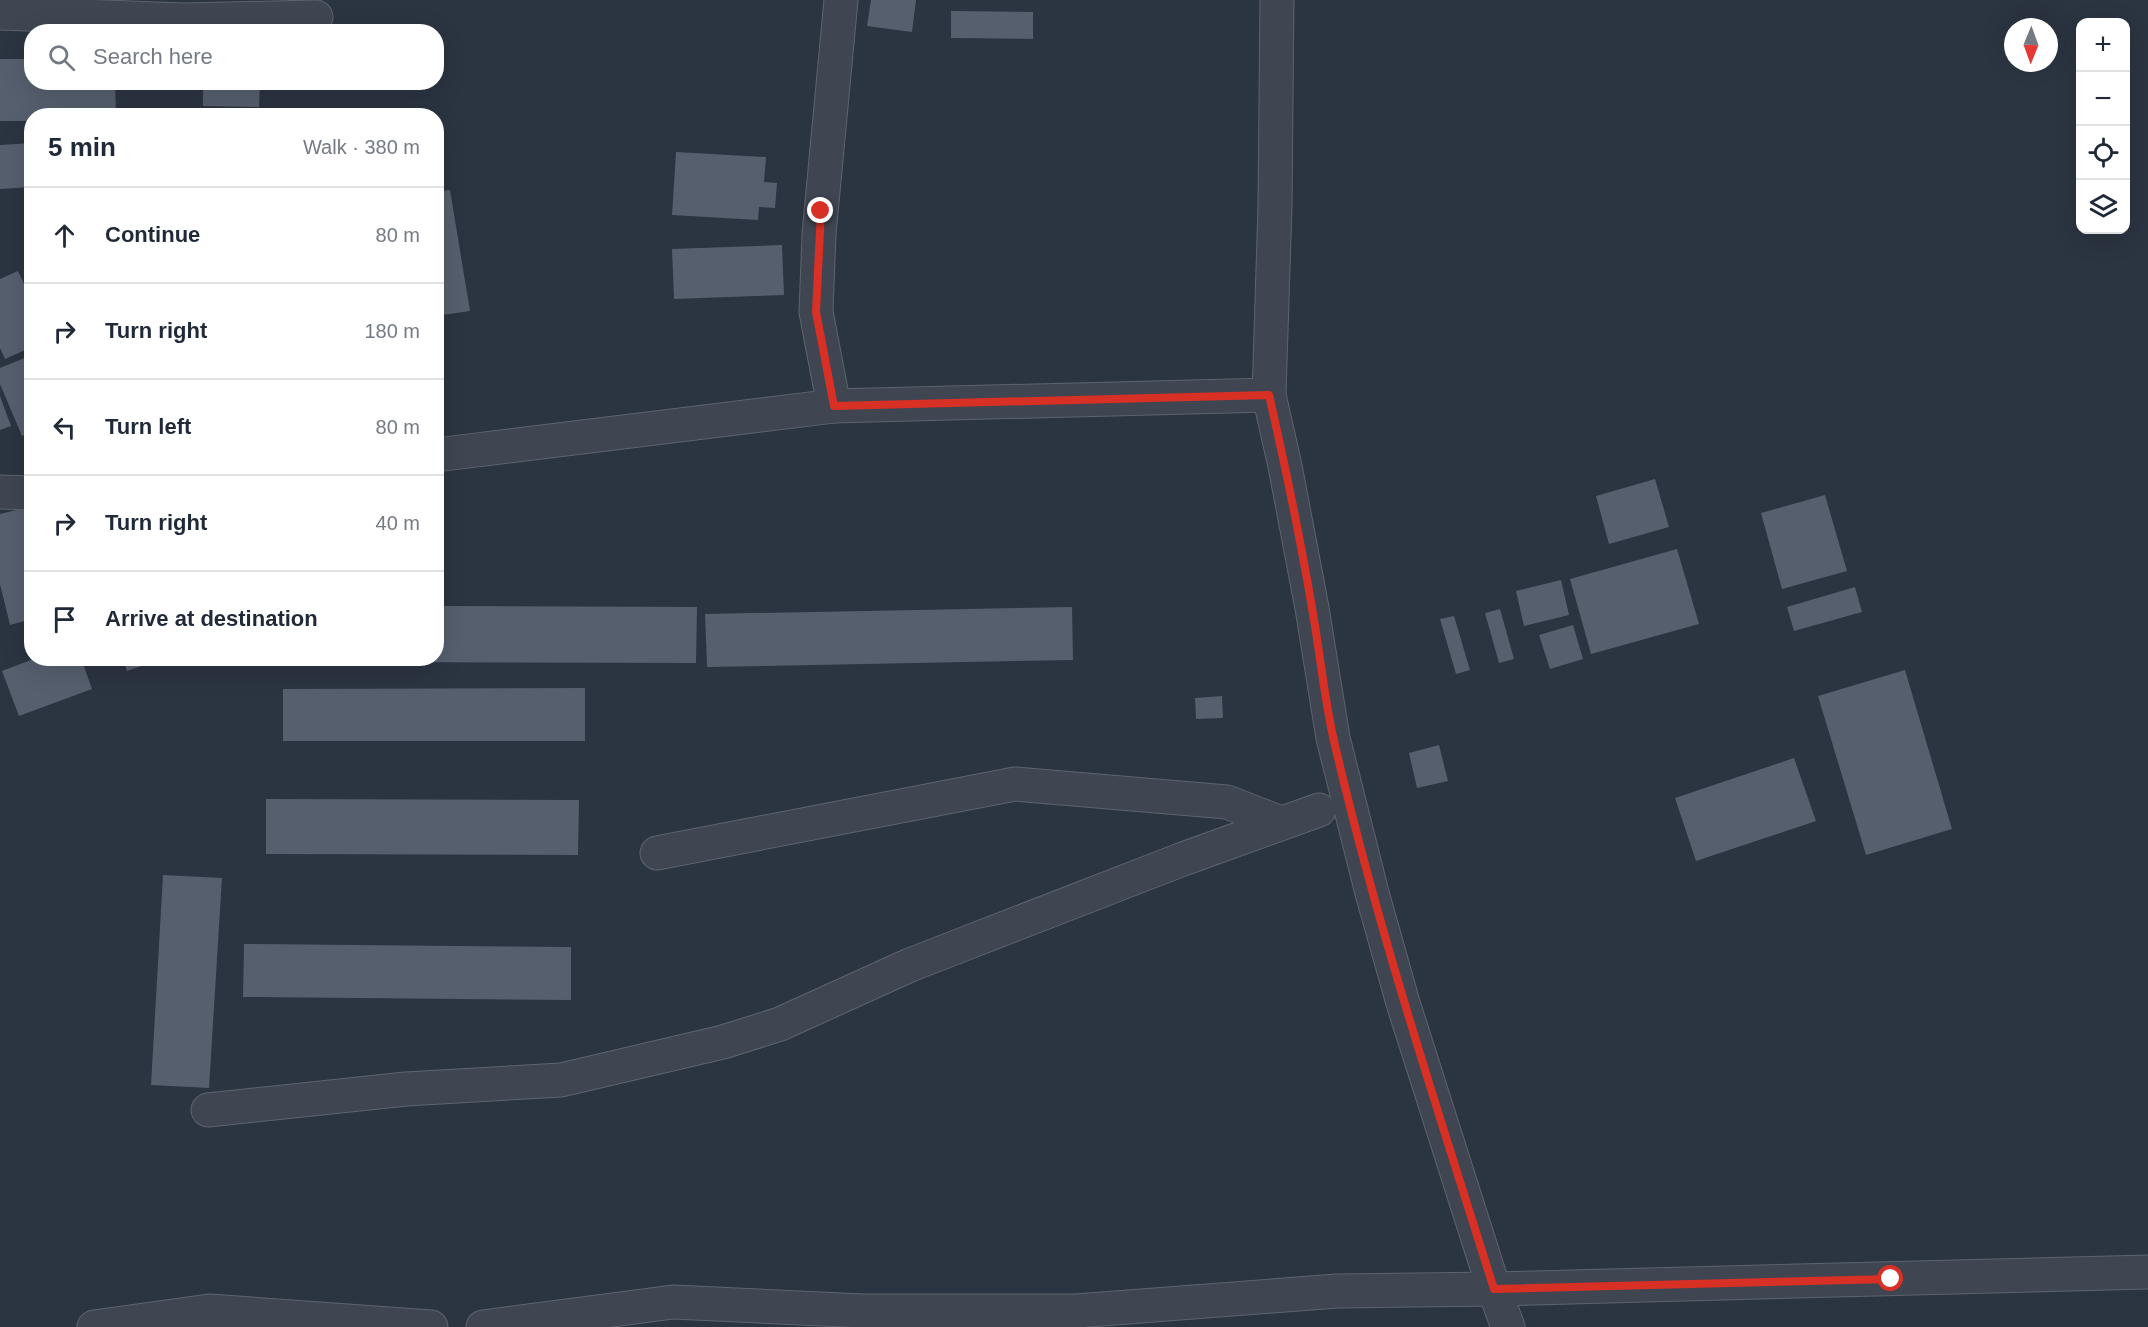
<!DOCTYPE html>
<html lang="en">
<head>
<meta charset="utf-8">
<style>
	:root { --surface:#fff; --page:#f6f6f7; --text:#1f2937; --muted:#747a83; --line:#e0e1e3 }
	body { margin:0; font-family:Arial,sans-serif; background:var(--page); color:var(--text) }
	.controls { position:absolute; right:18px; top:18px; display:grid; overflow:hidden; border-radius:12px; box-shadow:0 6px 24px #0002 }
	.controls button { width:54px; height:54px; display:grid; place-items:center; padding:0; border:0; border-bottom:2px solid var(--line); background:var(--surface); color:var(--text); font:30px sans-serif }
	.compass { position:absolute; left:2004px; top:18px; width:54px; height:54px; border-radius:50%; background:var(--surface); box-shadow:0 6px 24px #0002; rotate:181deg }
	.stop { position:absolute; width:18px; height:18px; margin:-14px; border:4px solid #d93025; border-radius:50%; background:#fff }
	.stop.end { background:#d93025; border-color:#fff; box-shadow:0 2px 6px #0008 }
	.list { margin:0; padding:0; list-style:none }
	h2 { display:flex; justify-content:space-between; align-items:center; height:78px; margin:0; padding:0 24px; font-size:26px }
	h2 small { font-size:20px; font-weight:400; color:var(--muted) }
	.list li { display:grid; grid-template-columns:39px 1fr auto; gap:18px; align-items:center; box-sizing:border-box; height:96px; padding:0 24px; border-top:2px solid var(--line) }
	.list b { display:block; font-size:22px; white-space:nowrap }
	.list em { font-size:20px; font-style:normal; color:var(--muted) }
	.icon { flex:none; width:33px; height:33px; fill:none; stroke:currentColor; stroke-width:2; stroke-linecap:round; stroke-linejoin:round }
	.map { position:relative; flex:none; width:2148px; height:1327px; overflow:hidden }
	.search { position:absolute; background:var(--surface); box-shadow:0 6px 24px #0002; left:24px; top:24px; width:420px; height:66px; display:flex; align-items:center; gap:15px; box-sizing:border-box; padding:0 21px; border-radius:24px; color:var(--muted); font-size:22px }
	.panel { position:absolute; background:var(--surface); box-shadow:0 6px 24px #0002; left:24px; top:108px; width:420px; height:558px; border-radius:24px }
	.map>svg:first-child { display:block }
	.building { fill:#565f6e }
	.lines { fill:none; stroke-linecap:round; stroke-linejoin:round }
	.street-casing { stroke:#5d646f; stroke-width:35 }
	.street { stroke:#3f4651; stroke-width:33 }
	.route { stroke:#d93025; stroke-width:8 }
</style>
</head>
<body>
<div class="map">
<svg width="2148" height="1327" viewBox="0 0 2148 1327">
	<rect width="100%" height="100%" fill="#2b3441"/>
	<g class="building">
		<path d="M871,0h45l-4,32 -45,-6z"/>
		<path d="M951,11l82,1v27l-82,-1z"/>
		<path d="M0,59h32v23h83l1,34h-84v5h-32z"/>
		<path d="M203,82h57l-1,25 -56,-1z"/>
		<path d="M215,109l1,7h-67v-2z"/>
		<path d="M32,143v44l-32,2v-44z"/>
		<path d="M676,152l90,5 -2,25 13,1 -2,25 -16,-1 -1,13 -86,-5z"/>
		<path d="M450,190l20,121 -34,5v-124z"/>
		<path d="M782,245l2,50 -110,4 -2,-50z"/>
		<path d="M18,271l14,30v46l-27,12 -5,-11v-69z"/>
		<path d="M32,355v76l-10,5 -22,-52v-16z"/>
		<path d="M0,396l11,30 -11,4z"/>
		<path d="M1655,479l14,48 -60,17 -13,-48z"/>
		<path d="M1825,495l22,76 -65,18 -21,-76z"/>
		<path d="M29,507l3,11v101l-22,6 -10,-41v-70z"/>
		<path d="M1677,549l22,75 -108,30 -21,-75z"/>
		<path d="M1561,580l8,35 -45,11 -8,-35z"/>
		<path d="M1855,587l7,25 -68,19 -7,-24z"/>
		<path d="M436,606l261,1 -1,56 -348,-1v-4h88z"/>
		<path d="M1072,607l1,53 -366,7 -2,-53z"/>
		<path d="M1500,609l14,50 -15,4 -14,-50z"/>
		<path d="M1454,616l16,54 -14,4 -16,-55z"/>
		<path d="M1573,625l10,34 -33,10 -11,-34z"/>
		<path d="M36,658h45l11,31 -73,27 -17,-45z"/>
		<path d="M123,658h39v1l-35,12z"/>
		<path d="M309,658h28v6l-28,-1z"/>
		<path d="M1905,670l47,159 -86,26 -48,-159z"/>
		<path d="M585,688v53h-302v-52z"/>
		<path d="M1222,696l1,22 -27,1 -1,-21z"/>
		<path d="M1439,745l9,36 -31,7 -8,-35z"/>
		<path d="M1794,758l22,63 -120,40 -21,-63z"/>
		<path d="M266,799l313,1 -1,55 -312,-1z"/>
		<path d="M163,875l59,3 -13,210 -58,-3z"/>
		<path d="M244,944l327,3v53l-328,-3z"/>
	</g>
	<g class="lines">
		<defs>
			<g id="street">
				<path d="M1277,0l-2,206 -6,189 16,71 27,142 21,130 39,155 31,110 91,286 14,38"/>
				<path d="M0,13l184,7 132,-3"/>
				<path d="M834,406l-18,-94 3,-78 22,-234"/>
				<path d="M436,455l398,-49 435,-11"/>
				<path d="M0,492l32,1"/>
				<path d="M657,853l358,-69 212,18 54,21"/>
				<path d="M208,1110l198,-21 155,-9 162,-38 57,-18 130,-59 273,-106 136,-49"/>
				<path d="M94,1327l115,-16 222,16"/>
				<path d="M483,1327l190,-25 190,9h213l261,-20 157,-2 654,-17"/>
			</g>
		</defs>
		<use href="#street" class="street-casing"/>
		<use href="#street" class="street"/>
	</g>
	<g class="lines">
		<path class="route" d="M821,211l-5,101 18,94 435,-11c16,70 31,142 43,213 8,44 12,90 22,133 43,186 103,367 160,548l397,-10"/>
	</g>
</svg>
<div class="controls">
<button>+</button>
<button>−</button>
<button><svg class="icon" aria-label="locate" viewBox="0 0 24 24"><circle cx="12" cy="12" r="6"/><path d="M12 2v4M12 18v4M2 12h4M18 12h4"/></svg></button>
<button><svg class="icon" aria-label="layers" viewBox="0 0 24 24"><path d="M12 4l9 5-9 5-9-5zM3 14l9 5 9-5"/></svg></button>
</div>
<svg class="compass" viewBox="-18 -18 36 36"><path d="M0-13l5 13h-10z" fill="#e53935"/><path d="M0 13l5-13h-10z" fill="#747a83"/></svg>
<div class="stop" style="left:1891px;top:1279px"></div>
<div class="stop end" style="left:821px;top:211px"></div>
<div class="search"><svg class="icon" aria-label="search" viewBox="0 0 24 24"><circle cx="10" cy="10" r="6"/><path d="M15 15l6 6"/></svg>Search here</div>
<section class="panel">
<h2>5 min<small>Walk · 380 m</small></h2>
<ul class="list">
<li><svg class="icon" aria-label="ahead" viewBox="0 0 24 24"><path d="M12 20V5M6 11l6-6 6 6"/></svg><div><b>Continue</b></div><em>80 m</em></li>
<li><svg class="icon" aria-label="right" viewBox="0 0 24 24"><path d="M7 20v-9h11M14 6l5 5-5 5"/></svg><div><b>Turn right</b></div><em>180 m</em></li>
<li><svg class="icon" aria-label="left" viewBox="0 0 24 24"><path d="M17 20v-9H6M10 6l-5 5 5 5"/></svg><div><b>Turn left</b></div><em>80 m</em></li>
<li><svg class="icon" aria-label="right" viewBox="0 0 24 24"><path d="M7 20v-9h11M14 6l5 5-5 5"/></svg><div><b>Turn right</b></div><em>40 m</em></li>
<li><svg class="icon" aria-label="arrive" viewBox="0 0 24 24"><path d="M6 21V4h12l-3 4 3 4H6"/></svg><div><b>Arrive at destination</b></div></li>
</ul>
</section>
</div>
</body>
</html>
